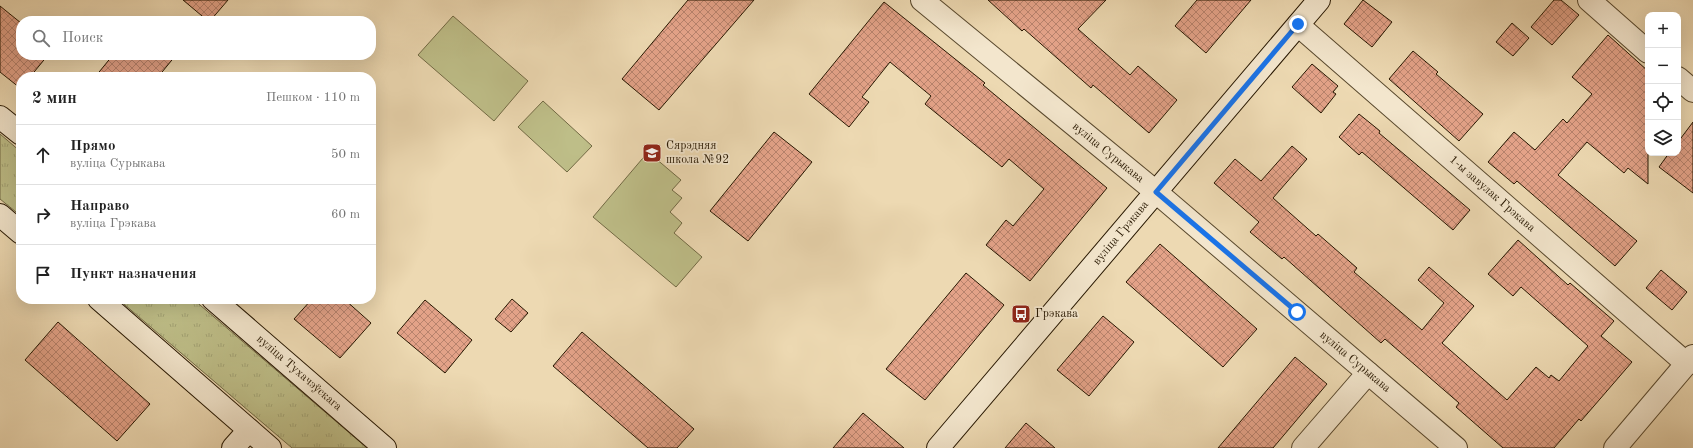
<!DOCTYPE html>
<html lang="ru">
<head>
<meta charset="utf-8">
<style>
	:root { --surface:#fff; --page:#f2f2f2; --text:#222; --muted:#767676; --line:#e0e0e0 }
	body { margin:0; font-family:"Old Standard TT",serif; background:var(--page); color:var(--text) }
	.controls { position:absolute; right:12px; top:12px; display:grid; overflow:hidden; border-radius:8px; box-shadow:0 4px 16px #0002 }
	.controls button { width:36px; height:36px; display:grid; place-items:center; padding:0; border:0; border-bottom:1px solid var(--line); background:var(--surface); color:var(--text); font:20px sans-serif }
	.stop { position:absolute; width:12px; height:12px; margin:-9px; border:3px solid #1a73e8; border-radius:50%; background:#fff }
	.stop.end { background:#1a73e8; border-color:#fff; box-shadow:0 1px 4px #0008 }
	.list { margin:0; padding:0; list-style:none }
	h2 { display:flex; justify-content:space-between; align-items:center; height:52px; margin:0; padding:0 16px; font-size:17px }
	h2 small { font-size:13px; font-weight:400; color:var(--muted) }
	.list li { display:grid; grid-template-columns:26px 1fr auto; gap:12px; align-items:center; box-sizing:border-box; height:60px; padding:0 16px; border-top:1px solid var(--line) }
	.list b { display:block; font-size:15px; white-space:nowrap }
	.list p { margin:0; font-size:13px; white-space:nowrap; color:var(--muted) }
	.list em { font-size:13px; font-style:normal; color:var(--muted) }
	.icon { flex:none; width:22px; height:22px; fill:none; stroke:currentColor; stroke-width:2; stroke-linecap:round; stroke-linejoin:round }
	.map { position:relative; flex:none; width:1693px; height:448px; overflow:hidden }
	.search { position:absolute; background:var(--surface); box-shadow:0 4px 16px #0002; left:16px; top:16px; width:360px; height:44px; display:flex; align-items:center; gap:10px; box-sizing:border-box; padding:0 14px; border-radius:16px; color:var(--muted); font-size:15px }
	.panel { position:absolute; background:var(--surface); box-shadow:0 4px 16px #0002; left:16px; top:72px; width:360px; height:232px; border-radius:16px }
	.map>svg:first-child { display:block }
	.grass { fill:url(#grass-tufts); stroke:#726a44 }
	.green { fill:#bebe88; stroke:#726a44 }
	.building { fill:url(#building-cross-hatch); stroke:#271701 }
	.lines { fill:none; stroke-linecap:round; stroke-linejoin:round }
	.street-casing { stroke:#58482d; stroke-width:24 }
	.secondary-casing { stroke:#271701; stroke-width:24 }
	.street { stroke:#f3e6cd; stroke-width:22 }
	.secondary { stroke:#f3e6cd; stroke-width:22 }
	.route { stroke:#1a73e8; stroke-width:5 }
	.labels { text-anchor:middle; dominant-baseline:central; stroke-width:3.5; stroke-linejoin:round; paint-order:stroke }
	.poi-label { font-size:12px; fill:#271701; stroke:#f3e6cd; text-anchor:start }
	.street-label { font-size:12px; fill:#271701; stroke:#f3e6cd }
</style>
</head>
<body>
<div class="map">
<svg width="1693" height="448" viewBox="0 0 1693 448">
	<defs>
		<pattern id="grass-tufts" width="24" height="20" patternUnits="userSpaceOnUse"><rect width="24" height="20" fill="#bebe88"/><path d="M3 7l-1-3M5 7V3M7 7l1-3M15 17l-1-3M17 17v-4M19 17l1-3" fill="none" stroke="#a3a374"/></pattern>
		<pattern id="building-cross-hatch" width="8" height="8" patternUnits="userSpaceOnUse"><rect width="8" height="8" fill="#e3a288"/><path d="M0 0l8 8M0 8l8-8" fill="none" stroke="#b8836d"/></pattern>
	</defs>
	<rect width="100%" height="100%" fill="#edd9b2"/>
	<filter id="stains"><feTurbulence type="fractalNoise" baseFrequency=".005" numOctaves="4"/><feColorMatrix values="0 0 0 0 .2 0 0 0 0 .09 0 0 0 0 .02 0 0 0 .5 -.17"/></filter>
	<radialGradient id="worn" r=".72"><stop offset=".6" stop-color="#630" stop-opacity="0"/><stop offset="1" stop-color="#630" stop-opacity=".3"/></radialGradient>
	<g class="grass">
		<path d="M0,134l21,18v64l-21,-17z"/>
		<path d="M118,299h75l174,149h-75z"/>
	</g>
	<g class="green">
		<path d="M453,16l75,65 -34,40 -76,-66z"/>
		<path d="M543,101l49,45 -25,26 -49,-45z"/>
		<path d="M648,152l33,28 -9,10 10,8 -12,14 12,11 -8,10 28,24 -26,30 -83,-70z"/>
	</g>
	<g class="building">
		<path d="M183,0h45l-18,21h-2z"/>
		<path d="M688,0h66l-95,110 -37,-31z"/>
		<path d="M988,0h118l-28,29 52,46 8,-9 39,34 -28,33 -56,-48 -2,3 -67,-59 -2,2z"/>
		<path d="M1197,0h54l-45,53 -31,-27z"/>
		<path d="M1363,0l29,22 -20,25 -28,-23z"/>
		<path d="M1554,0h7l18,15 -27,30 -21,-18z"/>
		<path d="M884,2l101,81 -2,2 124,103 -77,93 -44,-36 20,-25 7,6 31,-37 -35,-30 -7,8 -77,-63 6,-8 -41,-34 -28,35 7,5 -20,25 -40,-33z"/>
		<path d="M0,6l21,17v32h27l-18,22h-9l-1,11 -20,-16z"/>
		<path d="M1512,23l17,15 -16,18 -17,-14z"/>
		<path d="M1608,35l40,36v113l-20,-16 -4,5 -37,-31 -29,33 79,66 -22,25 -98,-85 -3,3 -26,-22 26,-30 21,18 28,-31 4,4 25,-29 -20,-17z"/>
		<path d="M1413,51l25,21 -2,2 47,40 -24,27 -70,-62z"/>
		<path d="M113,55h63l-18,22h-63z"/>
		<path d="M1312,64l26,22 -5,6 3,2 -15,19 -29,-26z"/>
		<path d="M1359,114l21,17 -1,2 91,77 -17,20 -91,-78 -3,3 -20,-18z"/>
		<path d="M1693,122v71l-34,-26 10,-14h9v-11z"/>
		<path d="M774,132l38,30 -64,79 -38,-30z"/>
		<path d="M1292,146l15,13 -34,39 43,38 2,-2 39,34 -3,4 68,58 22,-27 -26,-23 11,-13 45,39 -32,37 65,57 29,-33 13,11 2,-3 8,6 29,-35 -67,-59 -8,9 -25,-22 30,-34 50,45 2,-2 44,38 -13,15 31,26 -51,59 -2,-2 -25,29h-51l-47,-41 3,-4 -74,-64 -4,4 -97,-86 -2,2 -32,-27 9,-10 -45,-39 21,-24 26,22z"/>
		<path d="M1160,244l97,85 -34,38 -97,-85z"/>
		<path d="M1661,270l26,22 -15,18 -26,-22z"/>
		<path d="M966,273l38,32 -79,95 -39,-31z"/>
		<path d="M312,299h32l27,24 -31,35 -46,-39z"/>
		<path d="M512,299l16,14 -17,19 -16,-13z"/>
		<path d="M425,300l47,40 -27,33 -48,-40z"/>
		<path d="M1103,316l31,26 -45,54 -32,-26z"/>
		<path d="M58,322l92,82 -33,37 -92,-81z"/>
		<path d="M582,332l112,97 -17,19h-29l-95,-82z"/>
		<path d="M1295,357l32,27 -54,64h-55z"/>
		<path d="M863,413l41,35h-71z"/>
		<path d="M1026,423l29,25h-50z"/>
	</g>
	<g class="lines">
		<defs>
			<g id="street">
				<path d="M922,0l234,192 300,256"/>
				<path d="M1589,0l59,52"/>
				<path d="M1298,25l389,339"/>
				<path d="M1678,78l15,13"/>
				<path d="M1303,448l65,-75"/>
				<path d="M1615,448l78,-92"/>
			</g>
			<g id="secondary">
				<path d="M0,117l21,17"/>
				<path d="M0,215l21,18"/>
				<path d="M99,299l171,149"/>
				<path d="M213,299l172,149"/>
				<path d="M233,448l16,-18"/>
				<path d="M938,448l381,-448"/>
			</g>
		</defs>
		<use href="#street" class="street-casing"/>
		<use href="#secondary" class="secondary-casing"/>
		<use href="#street" class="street"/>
		<use href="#secondary" class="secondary"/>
	</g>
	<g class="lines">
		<path class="route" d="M1297,312l-141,-120 142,-168"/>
	</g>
	<defs>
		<symbol id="school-square" viewBox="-11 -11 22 22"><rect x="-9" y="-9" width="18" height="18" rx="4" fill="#8f2418" stroke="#f3e6cd"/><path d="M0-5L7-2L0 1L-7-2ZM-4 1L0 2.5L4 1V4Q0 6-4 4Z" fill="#fff"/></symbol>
		<symbol id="bus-square" viewBox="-11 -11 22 22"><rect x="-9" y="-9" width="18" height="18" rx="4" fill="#8f2418" stroke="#f3e6cd"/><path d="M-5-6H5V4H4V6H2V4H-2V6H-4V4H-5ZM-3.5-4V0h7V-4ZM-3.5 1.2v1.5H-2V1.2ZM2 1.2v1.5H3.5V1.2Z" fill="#fff"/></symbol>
	</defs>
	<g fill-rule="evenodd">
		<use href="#school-square" x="641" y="142" width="22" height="22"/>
		<use href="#bus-square" x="1010" y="303" width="22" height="22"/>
	</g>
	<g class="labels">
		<g class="poi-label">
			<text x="666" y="146">Сярэдняя<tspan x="666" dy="14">школа №92</tspan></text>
			<text x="1035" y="314">Грэкава</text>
		</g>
		<g class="street-label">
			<text transform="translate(1108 153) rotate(39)">вуліца Сурыкава</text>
			<text transform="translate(1492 194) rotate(41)">1-ы завулак Грэкава</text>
			<text transform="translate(1121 233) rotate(-50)">вуліца Грэкава</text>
			<text transform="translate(1355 362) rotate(40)">вуліца Сурыкава</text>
			<text transform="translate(299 373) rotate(41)">вуліца Тухачэўскага</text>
		</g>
	</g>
	<rect width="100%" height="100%" filter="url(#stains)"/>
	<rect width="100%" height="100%" fill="url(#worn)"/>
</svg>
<div class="controls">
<button>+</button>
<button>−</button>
<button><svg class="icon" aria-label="locate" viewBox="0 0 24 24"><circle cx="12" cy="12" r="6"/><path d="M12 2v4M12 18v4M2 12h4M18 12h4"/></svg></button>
<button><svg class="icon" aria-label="layers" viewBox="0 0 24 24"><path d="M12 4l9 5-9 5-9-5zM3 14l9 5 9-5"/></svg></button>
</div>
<div class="stop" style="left:1297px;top:312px"></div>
<div class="stop end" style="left:1298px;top:24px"></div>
<div class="search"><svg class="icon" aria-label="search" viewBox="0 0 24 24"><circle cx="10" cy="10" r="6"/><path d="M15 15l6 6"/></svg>Поиск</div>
<section class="panel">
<h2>2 мин<small>Пешком · 110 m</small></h2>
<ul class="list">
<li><svg class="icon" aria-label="ahead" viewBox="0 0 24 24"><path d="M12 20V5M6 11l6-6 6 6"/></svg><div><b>Прямо</b><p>вуліца Сурыкава</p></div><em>50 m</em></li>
<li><svg class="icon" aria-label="right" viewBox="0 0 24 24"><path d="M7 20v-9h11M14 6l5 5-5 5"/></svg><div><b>Направо</b><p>вуліца Грэкава</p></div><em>60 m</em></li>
<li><svg class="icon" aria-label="arrive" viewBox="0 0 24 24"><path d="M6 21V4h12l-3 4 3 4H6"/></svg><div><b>Пункт назначения</b></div></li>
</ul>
</section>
</div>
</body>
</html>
